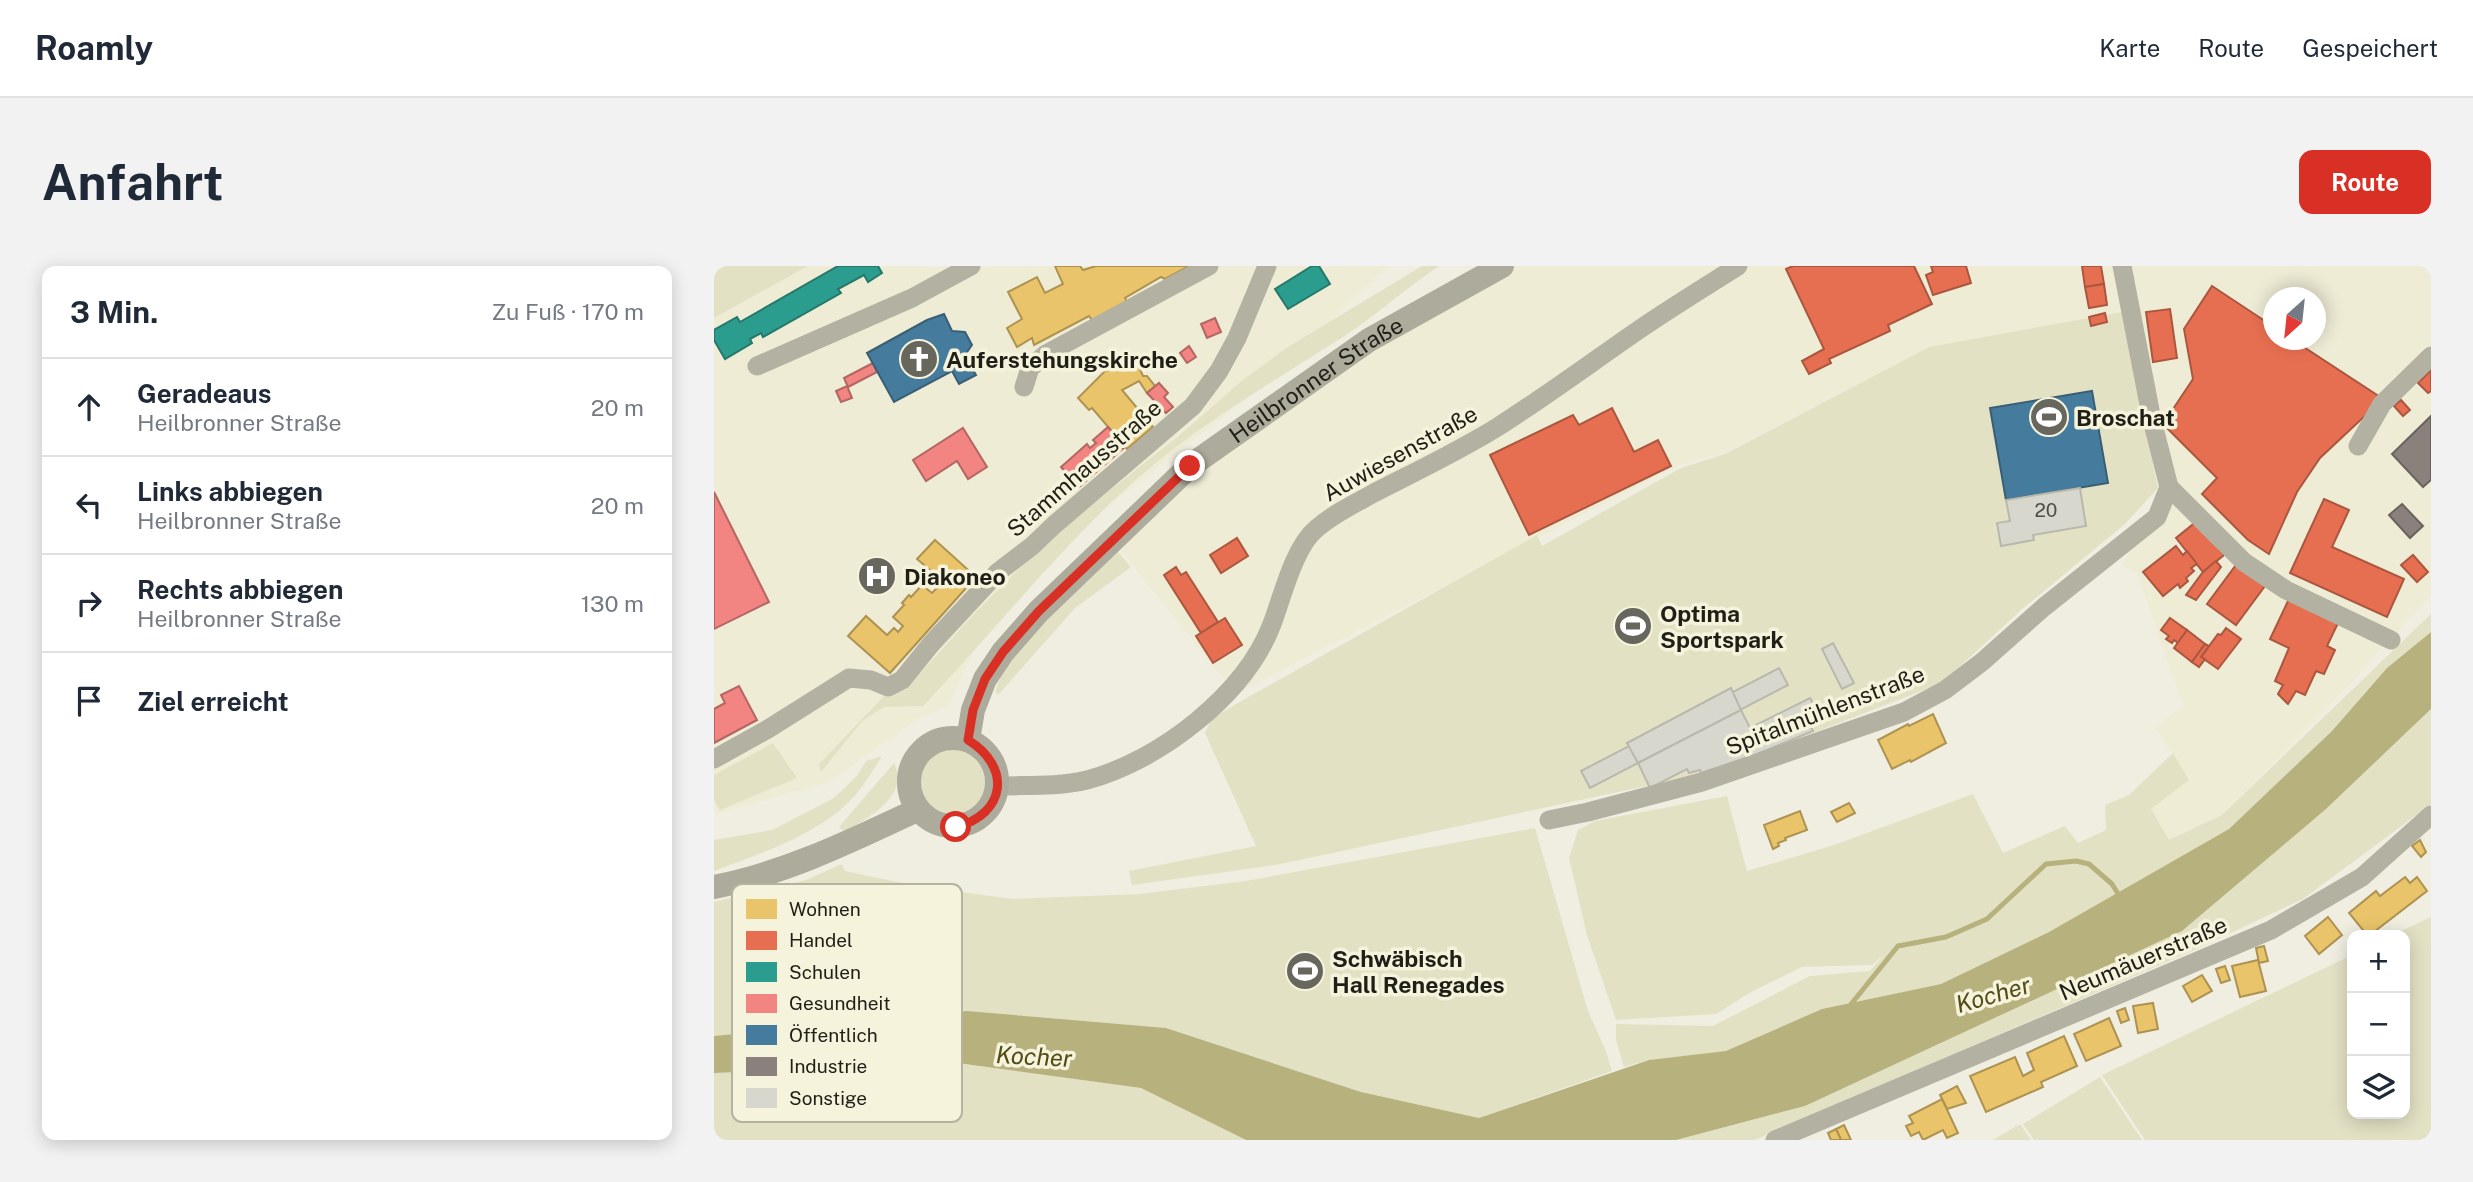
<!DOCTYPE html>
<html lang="de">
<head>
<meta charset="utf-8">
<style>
	:root { --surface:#fff; --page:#f2f2f3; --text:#1f2937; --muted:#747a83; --line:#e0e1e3; --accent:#d93025 }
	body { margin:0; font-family:"Public Sans",sans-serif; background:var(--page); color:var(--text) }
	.controls { position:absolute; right:21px; bottom:21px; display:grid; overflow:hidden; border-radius:14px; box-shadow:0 4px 18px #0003 }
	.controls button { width:63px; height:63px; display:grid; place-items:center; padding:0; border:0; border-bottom:2px solid var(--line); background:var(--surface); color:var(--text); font:35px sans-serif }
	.compass { position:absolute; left:1549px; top:21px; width:63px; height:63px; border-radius:50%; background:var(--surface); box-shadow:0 4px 18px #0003; rotate:207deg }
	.stop { position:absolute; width:21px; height:21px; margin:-16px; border:5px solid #d93025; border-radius:50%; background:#fff }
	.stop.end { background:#d93025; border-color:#fff; box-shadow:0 2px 7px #0008 }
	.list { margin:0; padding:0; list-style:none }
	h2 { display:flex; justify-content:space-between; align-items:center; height:91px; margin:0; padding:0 28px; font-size:30px }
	h2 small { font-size:23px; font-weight:400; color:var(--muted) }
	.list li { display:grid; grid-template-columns:46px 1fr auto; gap:21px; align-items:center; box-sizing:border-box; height:98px; padding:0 28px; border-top:2px solid var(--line) }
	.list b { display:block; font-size:26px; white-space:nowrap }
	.list p { margin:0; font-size:23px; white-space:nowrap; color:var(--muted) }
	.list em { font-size:23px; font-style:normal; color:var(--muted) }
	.icon { flex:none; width:38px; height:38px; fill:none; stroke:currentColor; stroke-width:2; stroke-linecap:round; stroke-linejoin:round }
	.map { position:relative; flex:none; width:1717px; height:874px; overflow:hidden; border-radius:14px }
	header { display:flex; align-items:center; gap:42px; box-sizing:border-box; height:98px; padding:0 35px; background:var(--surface); border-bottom:2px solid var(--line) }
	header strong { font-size:33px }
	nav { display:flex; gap:38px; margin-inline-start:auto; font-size:24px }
	.intro { display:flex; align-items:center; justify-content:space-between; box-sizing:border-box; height:168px; padding:0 42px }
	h1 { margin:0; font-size:49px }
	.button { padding:18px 32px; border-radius:14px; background:var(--accent); color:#fff; font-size:24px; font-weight:700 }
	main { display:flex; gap:42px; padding:0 42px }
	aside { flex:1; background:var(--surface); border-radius:14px; box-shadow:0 4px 18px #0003 }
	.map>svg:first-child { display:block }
	.built { fill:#eeecd5; fill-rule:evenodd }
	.green { fill:#e3e1c4 }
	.water { fill:#b7b17e }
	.homes { fill:#e9c46a; stroke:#ad9251; stroke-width:2 }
	.shops { fill:#e76f51; stroke:#ab5740; stroke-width:2 }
	.schools { fill:#2a9d8f; stroke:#27776b; stroke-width:2 }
	.health { fill:#f28482; stroke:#b36662; stroke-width:2 }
	.public { fill:#457b9d; stroke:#3a5f75; stroke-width:2 }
	.industry { fill:#8a817c; stroke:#6a645e; stroke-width:2 }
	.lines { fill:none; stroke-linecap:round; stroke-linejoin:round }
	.stream { stroke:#b7b17e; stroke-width:5 }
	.building { fill:#d8d7cd; stroke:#b9b8ad; stroke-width:2 }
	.minor { stroke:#b3b2a2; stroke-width:19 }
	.major { stroke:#adab9b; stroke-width:24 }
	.route { stroke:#d93025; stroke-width:9 }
	.labels { text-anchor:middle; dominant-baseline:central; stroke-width:7; stroke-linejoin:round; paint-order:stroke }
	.number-label { font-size:19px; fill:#4e4d44 }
	.poi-label { font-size:23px; font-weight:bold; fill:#201f17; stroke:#f5f3db; text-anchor:start }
	.street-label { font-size:23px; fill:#201f17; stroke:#f5f3db }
	.water-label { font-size:24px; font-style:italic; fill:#524c17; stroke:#f5f3db }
	.key { fill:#f5f3db; stroke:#b5b3a0; stroke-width:2 }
	.key-label { font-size:19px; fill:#201f17 }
</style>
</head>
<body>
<header>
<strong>Roamly</strong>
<nav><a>Karte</a><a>Route</a><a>Gespeichert</a></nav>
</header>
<div class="intro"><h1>Anfahrt</h1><a class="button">Route</a></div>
<main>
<aside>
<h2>3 Min.<small>Zu Fuß · 170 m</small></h2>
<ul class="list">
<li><svg class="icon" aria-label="ahead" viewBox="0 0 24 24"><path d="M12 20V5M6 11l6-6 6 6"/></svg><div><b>Geradeaus</b><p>Heilbronner Straße</p></div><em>20 m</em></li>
<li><svg class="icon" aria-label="left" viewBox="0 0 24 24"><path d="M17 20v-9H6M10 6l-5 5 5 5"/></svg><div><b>Links abbiegen</b><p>Heilbronner Straße</p></div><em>20 m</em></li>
<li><svg class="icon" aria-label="right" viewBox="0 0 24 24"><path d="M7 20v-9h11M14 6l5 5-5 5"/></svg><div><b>Rechts abbiegen</b><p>Heilbronner Straße</p></div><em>130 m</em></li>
<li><svg class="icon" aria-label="arrive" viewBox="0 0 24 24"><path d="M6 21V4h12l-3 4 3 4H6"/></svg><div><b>Ziel erreicht</b></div></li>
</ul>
</aside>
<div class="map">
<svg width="1717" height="874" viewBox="0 0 1717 874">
	<rect width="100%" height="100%" fill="#efeee1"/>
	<g class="built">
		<path d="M94,0l144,1 435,-1 -115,113 -166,128 -130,138 -27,60 -31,14 -91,64 -113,31v-496z"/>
		<path d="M788,0h929v329l-112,122 -97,98 -54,26 -17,-32 38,-30 -34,-51 22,-18 7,-2 -47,-135 -15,-8 38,-70 -38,-182 -193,34 -205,106 -45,12 -436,225 -17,-8 -105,-131 69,-85zM1560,32h42v42h-42z"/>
	</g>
	<g class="green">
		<path d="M0,0h94l-94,52z"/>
		<path d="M708,0h17c-32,21 -61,48 -93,69 -68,44 -139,84 -201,137 -82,70 -148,157 -222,234l-39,1 -22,14 -41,51 -2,-8 70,-73 16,-1 68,-75 73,-74 135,-107 63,-55 44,-32z"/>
		<path d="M1408,46l36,176 -33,36 -104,86 -79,73 -230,89 -436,93 -144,20 -3,-14 127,-25 -51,-113 7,-15 40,-23 285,-160 5,11 139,-78 44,-14 204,-107z"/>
		<path d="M400,281l17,20 -56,41 -77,87 -3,-3 6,-16 11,-17z"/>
		<path d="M1717,348v18l-44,36 -55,63 -103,98 -180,103 -108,52 -119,25 -97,43 -76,8 -25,7 -8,-27v-16l97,2 97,-50 60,-5 14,-16 -12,10 -70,2 -51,25 -35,22 -100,6 -29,-85 -18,-77 9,-28 17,-9 132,-25 20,75 87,-26 139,-51 30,59 62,-27 13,17 28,-13 -1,-25 24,-10 44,-42 16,27 -38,29 18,31 53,-25z"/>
		<path d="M1717,443v95l-128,95 -104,49 -444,192h-79l129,-34 377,-175 144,-122z"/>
		<path d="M59,477l24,35 -77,32 -6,-10v-25z"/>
		<circle cx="237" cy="516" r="34"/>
		<path d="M168,490c-8,12 -15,25 -24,36 -35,42 -95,60 -144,79v-31l58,-10 62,-32 23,-22 9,-15z"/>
		<path d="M180,497c17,33 -27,55 -49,69l-6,-5z"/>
		<path d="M821,562l53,183 18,40 6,20 -133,47 -118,-26 -195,-64 -199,-17 -253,25v-134l92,-22 36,-16 3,7 66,14 101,14 127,-5 107,-13z"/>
		<path d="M1717,651v223h-286l-43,-65 250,-120v159h53v-179h-12z"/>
		<path d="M244,797l183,25 105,52h-532v-67z"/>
		<path d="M1386,811l42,63h-108l-11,-16z"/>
		<path d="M1306,858l11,16h-38z"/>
	</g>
	<path class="water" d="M1717,366v77l-105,100 -144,122 -377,175 -129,34h-430l-105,-52 -183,-25 -244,10v-37l253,-25 199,17 195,64 118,26 170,-58 77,-9 96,-42 119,-25 108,-52 180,-103 103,-98 55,-63z"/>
	<g class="homes">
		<path d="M341,0h25l3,4 13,-4h93l-24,13 -4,-2 -36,21 2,4 -35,18 -3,-4 -55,29 -2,-7 -15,9 -10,-19 15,-9 -14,-27 29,-15 8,16 18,-9z"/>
		<path d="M421,93l8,17h4l8,10 -8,7 -8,-12 -17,9 31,37 -26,22 -35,-41 -3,2 -11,-12 27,-27z"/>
		<path d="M221,274l41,37 -86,96 -42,-37 18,-20 21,19 7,-7 4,4 5,-6 -10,-9 11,-12 -2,-2 7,-8 2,2 11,-12 10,8 6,-6 -6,-6 5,-5 -20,-17z"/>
		<path d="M1219,448l13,29 -35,19 -1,-2 -18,9 -14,-29 30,-16 1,2z"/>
		<path d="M1135,537l6,10 -18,9 -6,-10z"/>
		<path d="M1086,545l7,19 -22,8 1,2 -8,3 1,3 -6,3 -9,-24z"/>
		<path d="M1706,574l6,12 -5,5 -9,-11z"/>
		<path d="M1691,611l5,6 7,-6 10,14 -57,44h-3l-18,-22 27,-22 4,5z"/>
		<path d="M1614,651l14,18 -23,19 -14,-18z"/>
		<path d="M1550,680l4,15 -9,2 -3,-15z"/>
		<path d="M1544,694l8,31 -26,6 -8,-31z"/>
		<path d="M1511,700l5,14 -9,3 -5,-14z"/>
		<path d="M1488,709l10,16 -20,11 -9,-16z"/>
		<path d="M1439,737l5,26 -20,4 -5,-27z"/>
		<path d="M1411,742l4,12 -8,3 -4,-12z"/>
		<path d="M1395,752l12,28 -35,15 -12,-27z"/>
		<path d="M1350,770l13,30 -36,16 2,5 -57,25 -16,-36 45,-19 8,19 11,-6 -7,-17z"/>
		<path d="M1243,820l9,17 -19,6 -7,-14z"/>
		<path d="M1228,833l16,34 -11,5 -4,-8 -20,10 -4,-8 -8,4 -5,-10 7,-3 -4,-7z"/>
		<path d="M1130,859l7,15h-10l-5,-11z"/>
		<path d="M1122,863l5,11h-10l-3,-7z"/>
	</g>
	<g class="shops">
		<path d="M1079,0h121l18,38 -44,21 2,6 -61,28 2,4 -22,11 -7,-13 22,-12 -38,-80z"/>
		<path d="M1217,0h35l5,17 -38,12 -7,-20 7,-3z"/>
		<path d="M1368,0h19l3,18 -19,3z"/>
		<path d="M1390,18l3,21 -18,3 -4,-21z"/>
		<path d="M1498,20l62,41v13h19l90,59 -63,59 -23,34 -28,62 -21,-14 -46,-46 15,-16 -54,-54 30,-45 -9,-50z"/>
		<path d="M1456,43l7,49 -24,4 -7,-50z"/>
		<path d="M1391,47l2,9 -16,4 -2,-9z"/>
		<path d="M1717,104v21l-3,2 -10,-10z"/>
		<path d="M1687,134l9,10 -7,6 -9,-10z"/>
		<path d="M898,142l22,44 24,-12 13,26 -142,69 -39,-80 83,-40 6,10z"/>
		<path d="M1610,233l25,11 -17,37 72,32 -17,38 -97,-44z"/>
		<path d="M1483,255l27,34 -21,17 -27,-34z"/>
		<path d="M523,272l11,18 -27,17 -11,-18z"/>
		<path d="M1462,280l7,9 4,-4 10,13 -6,4 3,3 -8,7 2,3 -8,7 -2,-4 -15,12 -20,-24z"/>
		<path d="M1699,289l15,17 -11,10 -16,-17z"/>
		<path d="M1502,295l5,6 -25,33 -10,-5 17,-23z"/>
		<path d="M1522,299l29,21 -29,39 -29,-21z"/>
		<path d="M462,301l5,8 5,-3 32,50 -17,11 -37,-58z"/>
		<path d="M1575,333l50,22 -12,25 8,4 -11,24 -8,-3 -11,24 -9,-4 -8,13 -10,-10 5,-9 -8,-4 14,-33 -19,-9z"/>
		<path d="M511,352l17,27 -29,18 -17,-27z"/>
		<path d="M1456,352l17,12 -9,13 -4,-3 -2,3 -6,-4 3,-3 -8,-6z"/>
		<path d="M1512,362l15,11 -23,30 -17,-12 17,-23 3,1z"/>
		<path d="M1473,364l18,14 -13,18 -18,-14z"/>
		<path d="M1491,378l4,2 -8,11 4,2 -6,8 -7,-5z"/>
	</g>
	<g class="schools">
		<path d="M124,0h40l4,7 -14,9 -4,-7 -26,14 3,4 -78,44 -2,-4 -11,6 2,4 -27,16 -11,-19v-10l23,-13 3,5z"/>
		<path d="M598,0h7l11,18 -42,25 -13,-20z"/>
	</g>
	<g class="health">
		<path d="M501,52l6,14 -14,6 -6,-14z"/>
		<path d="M475,80l7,11 -9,6 -7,-10z"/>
		<path d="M159,97l4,9 -29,15 -4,-9z"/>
		<path d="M445,117l9,10 -4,4 9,10 -7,6 -19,-20z"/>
		<path d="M133,120l5,12 -11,4 -5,-11z"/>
		<path d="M394,161l17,20 -46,40 -18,-20 26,-23 3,4 6,-5 -3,-3z"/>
		<path d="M249,162l24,39 -19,12 -11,-18 -31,20 -13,-21z"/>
		<path d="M0,226l55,110 -55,27z"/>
		<path d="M25,420l18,34 -43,23v-34l11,-6 -4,-8z"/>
	</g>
	<g class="public">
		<path d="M230,48l8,17 13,1 7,13 -7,10 11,20 -17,9 -7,-13 -58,31 -27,-49 60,-33z"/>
		<path d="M1378,125l16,92 -102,17 -16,-92z"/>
	</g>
	<g class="industry">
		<path d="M1717,150v64l-8,7 -31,-33z"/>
		<path d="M1688,238l21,22 -13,12 -21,-23z"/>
	</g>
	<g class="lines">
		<path class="stream" d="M1134,742l50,-62 48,-9 41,-18 59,-55 30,-3 13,3 23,20 8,13"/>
	</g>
	<g class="building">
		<path d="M1366,222l6,38 -53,9 1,5 -33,6 -4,-23 13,-2 -4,-21z"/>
		<path d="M1119,377l21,40 -12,6 -20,-40z"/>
		<path d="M1065,402l9,17 -198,103 -9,-17z"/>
		<path d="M1017,422l10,22 -103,53 -11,-20z"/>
		<path d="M1096,432l11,19 -12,6 4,8 -63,26 -49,16 -1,-3 -11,3 -2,-4 -37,19 -12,-25 103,-53 9,18z"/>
	</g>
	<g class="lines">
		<g class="minor">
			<path d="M43,100l155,-68 59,-32"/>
			<path d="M310,121l6,-19 16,-14 163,-88"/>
			<path d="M1644,180l24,-42 49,-48"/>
			<path d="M1455,221l75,75 42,28 105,50"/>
			<path d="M0,493l54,-30 81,-51 22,2 17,7 14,-7 29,-36 67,-72 34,-26 22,-21 139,-119 26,-35 18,-33 30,-72"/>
			<path d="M284,520c29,-1 60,1 89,-6 72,-19 158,-85 185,-156 10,-26 22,-77 44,-95 17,-15 38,-25 58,-36 41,-21 83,-41 122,-65 49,-31 96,-66 144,-99 32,-22 65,-42 98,-63"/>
			<path d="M835,554l39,-8 114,-30 202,-70 41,-22 37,-28 62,-55 113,-90 12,-30 -17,-67 -30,-154"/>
			<path d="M1061,874l496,-210 91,-53 69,-62"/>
		</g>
		<g class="major">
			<circle cx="239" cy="516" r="44"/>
			<path id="s1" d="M254,474l5,-30 12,-31 18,-27 36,-41 151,-145 179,-126 133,-74"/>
			<path d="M0,621c72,-14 137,-46 203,-77"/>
		</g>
	</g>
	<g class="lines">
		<path class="route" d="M242,561c50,-13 56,-60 12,-87l5,-30 12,-31 18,-27 36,-41 151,-145"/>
	</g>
	<defs>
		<symbol id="church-disc" viewBox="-11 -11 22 22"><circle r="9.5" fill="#68675e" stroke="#f5f3db"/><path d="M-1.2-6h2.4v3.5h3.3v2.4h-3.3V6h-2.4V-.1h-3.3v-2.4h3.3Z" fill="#fff"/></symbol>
		<symbol id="stadium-disc" viewBox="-11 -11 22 22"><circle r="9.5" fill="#68675e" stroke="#f5f3db"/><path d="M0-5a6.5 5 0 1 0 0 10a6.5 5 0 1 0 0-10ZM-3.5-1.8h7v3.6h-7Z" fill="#fff"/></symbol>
		<symbol id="hospital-disc" viewBox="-11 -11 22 22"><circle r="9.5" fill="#68675e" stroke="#f5f3db"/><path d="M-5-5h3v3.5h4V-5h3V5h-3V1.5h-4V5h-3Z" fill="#fff"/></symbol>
	</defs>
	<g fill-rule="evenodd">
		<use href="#church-disc" x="183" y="71" width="44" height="44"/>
		<use href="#stadium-disc" x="1313" y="129" width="44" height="44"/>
		<use href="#hospital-disc" x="141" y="288" width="44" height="44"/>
		<use href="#stadium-disc" x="897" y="338" width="44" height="44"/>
		<use href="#stadium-disc" x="569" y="683" width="44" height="44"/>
	</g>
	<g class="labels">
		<g class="number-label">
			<text x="1332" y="244">20</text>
		</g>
		<g class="poi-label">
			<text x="232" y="93">Auferstehungskirche</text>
			<text x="1362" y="151">Broschat</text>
			<text x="190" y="310">Diakoneo</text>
			<text x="946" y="347">Optima<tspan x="946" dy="26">Sportspark</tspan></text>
			<text x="618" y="692">Schwäbisch<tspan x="618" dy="26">Hall Renegades</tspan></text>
		</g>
		<g class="street-label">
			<text stroke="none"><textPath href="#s1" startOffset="513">Heilbronner Straße</textPath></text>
			<text transform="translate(686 187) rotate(-29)">Auwiesenstraße</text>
			<text transform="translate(370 202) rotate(-41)">Stammhausstraße</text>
			<text transform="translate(1111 444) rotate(-21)">Spitalmühlenstraße</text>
			<text transform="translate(1429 692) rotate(-23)">Neumäuerstraße</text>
		</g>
		<g class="water-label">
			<text transform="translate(1279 728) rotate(-16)">Kocher</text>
			<text transform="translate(320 790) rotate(3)">Kocher</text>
		</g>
	</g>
	<rect x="18" y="618" width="230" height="238" rx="10" class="key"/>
	<rect x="32" y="633" width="31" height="20" fill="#e9c46a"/>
	<rect x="32" y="665" width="31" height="19" fill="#e76f51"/>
	<rect x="32" y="696" width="31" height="20" fill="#2a9d8f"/>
	<rect x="32" y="728" width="31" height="19" fill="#f28482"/>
	<rect x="32" y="759" width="31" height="20" fill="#457b9d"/>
	<rect x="32" y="791" width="31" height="19" fill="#8a817c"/>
	<rect x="32" y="822" width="31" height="20" fill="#d8d7cd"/>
	<g class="key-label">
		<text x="75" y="650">Wohnen</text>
		<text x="75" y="681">Handel</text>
		<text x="75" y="713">Schulen</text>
		<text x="75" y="744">Gesundheit</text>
		<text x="75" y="776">Öffentlich</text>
		<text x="75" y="807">Industrie</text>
		<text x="75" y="839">Sonstige</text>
	</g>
</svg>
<div class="controls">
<button>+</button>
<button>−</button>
<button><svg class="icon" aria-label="layers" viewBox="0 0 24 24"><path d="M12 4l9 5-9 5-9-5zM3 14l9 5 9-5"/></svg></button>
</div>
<svg class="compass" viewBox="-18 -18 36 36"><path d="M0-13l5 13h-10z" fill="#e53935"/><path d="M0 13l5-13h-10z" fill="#747a83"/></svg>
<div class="stop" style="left:242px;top:561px"></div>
<div class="stop end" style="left:476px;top:200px"></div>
</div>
</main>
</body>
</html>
